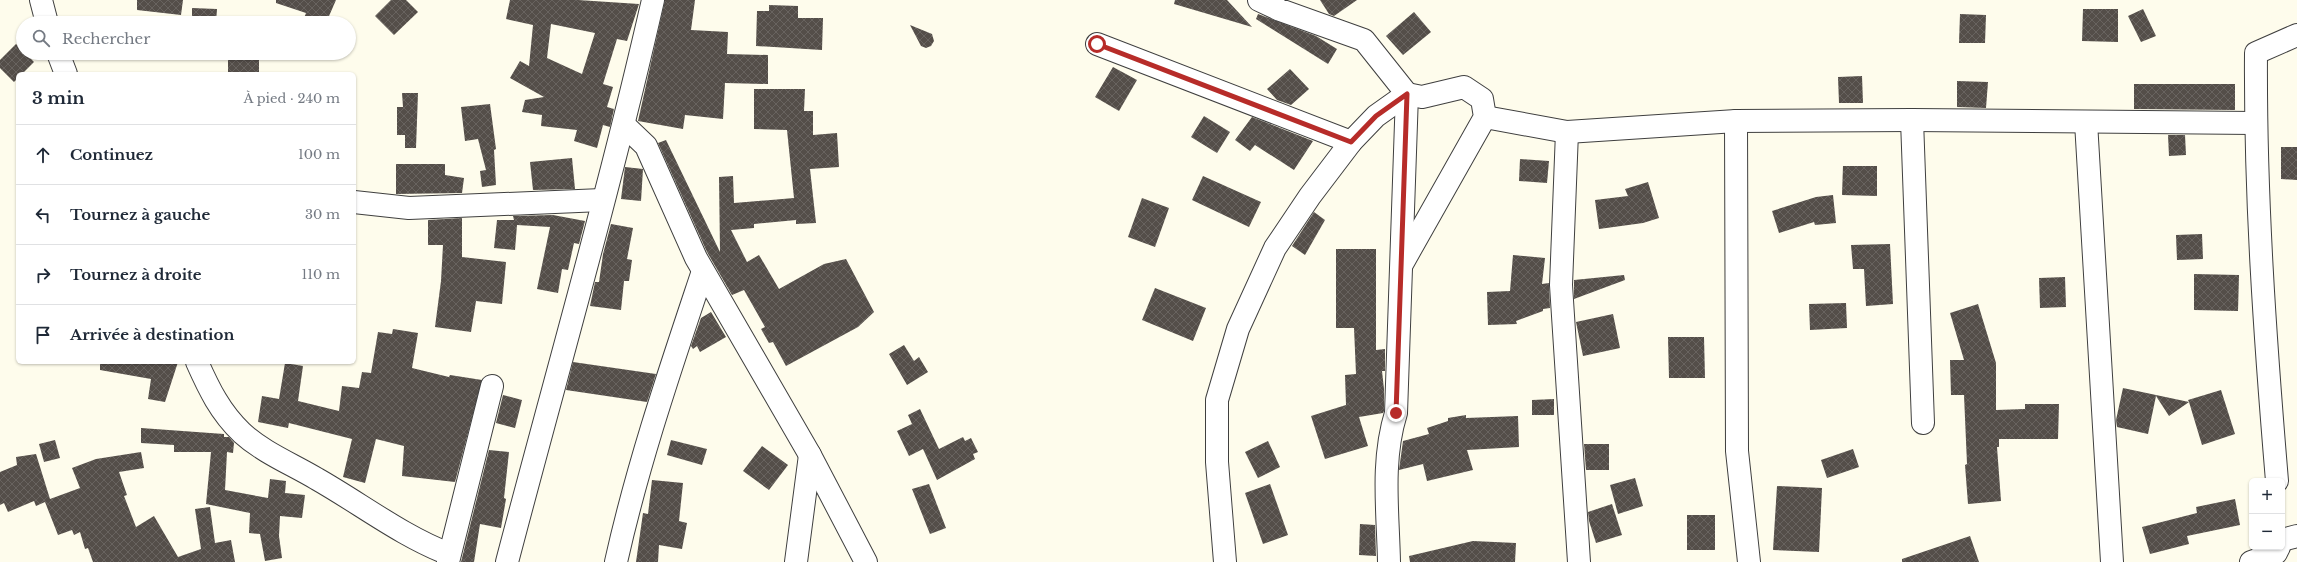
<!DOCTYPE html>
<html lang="fr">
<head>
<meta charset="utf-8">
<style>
	:root { --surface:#fff; --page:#f2f2f3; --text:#1f2937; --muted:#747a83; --line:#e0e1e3 }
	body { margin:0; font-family:"Libre Baskerville",serif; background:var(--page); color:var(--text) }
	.controls { position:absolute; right:12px; bottom:12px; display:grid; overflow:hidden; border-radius:6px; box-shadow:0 1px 3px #0004 }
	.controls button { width:36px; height:36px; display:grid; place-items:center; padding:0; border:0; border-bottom:1px solid var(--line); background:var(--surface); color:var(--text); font:20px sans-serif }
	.stop { position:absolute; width:12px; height:12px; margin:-9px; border:3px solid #b72c29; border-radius:50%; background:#fff }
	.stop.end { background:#b72c29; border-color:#fff; box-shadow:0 1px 4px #0008 }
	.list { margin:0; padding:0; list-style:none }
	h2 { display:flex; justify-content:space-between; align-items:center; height:52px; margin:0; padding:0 16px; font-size:17px }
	h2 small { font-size:13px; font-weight:400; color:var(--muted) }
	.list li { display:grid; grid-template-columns:26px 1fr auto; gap:12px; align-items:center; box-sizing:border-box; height:60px; padding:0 16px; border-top:1px solid var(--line) }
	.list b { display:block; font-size:15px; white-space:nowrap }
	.list em { font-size:13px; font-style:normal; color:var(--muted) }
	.icon { flex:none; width:22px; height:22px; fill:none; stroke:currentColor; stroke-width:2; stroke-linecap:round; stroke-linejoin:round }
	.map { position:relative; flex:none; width:2297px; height:562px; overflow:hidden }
	.search { position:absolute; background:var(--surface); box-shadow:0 1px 3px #0004; left:16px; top:16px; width:340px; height:44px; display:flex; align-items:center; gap:10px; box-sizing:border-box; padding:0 14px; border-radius:22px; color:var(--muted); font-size:15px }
	.panel { position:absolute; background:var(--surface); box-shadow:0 1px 3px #0004; left:16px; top:72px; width:340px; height:292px; border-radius:6px }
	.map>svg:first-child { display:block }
	.building { fill:url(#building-cross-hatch); fill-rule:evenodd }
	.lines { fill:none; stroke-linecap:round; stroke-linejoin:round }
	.minor-casing { stroke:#3f3f3f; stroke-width:24 }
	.minor { stroke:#fff; stroke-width:22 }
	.route { stroke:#b72c29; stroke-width:5 }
</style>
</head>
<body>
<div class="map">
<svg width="2297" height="562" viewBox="0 0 2297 562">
	<defs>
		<pattern id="building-cross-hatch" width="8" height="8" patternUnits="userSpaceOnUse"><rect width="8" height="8" fill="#544e49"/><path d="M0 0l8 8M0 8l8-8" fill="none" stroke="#68635f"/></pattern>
	</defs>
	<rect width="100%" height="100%" fill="#fefcec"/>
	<g class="building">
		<path d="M137,0h46l-2,15 -44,-5z"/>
		<path d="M276,0h60l-10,23h-24l4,-10 -30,-10z"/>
		<path d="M391,0h15l12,12 -24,23 -19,-19z"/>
		<path d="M510,0h68l61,4 -12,37 -10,-2 -14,45 10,3 -6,20 7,2 -4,18 -7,-2 -6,23 -23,-7 3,-11 -36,-4 1,-11 -20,-3 3,-12 19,-3 -34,-19 10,-17 9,5 4,-41 -27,-6zM551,24l44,9 -13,41 -35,-16z"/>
		<path d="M665,0h30l-4,30 37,2 -1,22 41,1v29l-43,-1 -2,36 -38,-4 -2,14 -45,-8z"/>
		<path d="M1175,0h52l25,27 -78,-23z"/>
		<path d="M1320,0h37l-23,16 -5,-2z"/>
		<path d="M769,5l29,1v12h25l-1,32 -66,-4 1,-35h12z"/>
		<path d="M192,8l25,1 -1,14h-24z"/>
		<path d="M2083,9h35v33l-36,-1z"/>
		<path d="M2143,9l13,27 -15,6 -13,-26z"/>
		<path d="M1414,12l17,20 -28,23 -17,-19z"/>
		<path d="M1258,14l58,22 21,13 -9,15 -72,-45z"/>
		<path d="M1960,14l26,1 -1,28h-26z"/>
		<path d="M910,25l22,9 2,7 -3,5 -5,2 -5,-2z"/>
		<path d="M16,44l18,18 -12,12h-4v4l-4,4 -14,-14v-8z"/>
		<rect x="228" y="53" width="31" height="21"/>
		<path d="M1113,67l24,13 -18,31 -24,-14z"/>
		<path d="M1290,69l19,20 -18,16 -14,-5 -10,-11z"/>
		<path d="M1862,76l1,27h-24l-1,-26z"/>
		<path d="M1957,81l31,1 -2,26 -29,-1z"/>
		<path d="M2134,84h101v26l-101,-1z"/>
		<path d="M754,89h51l-1,22h9v24l24,-2 2,34 -29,2 6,54 -20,1v-4l-42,4v4l-23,2 16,32 12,-7 20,34 45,-25 22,-5 28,53 -16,15 -72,39 -13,-24 -4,1 -8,-14 4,-2 -21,-37 -12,5 -25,-43 -49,-109 8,-3 54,112 -1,-75 14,-1 1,27 60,-5 -7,-68 -33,-1z"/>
		<path d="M402,93h16l-2,55h-11v-13h-8v-28h6z"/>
		<path d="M490,104l6,45 -2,1 2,35 -14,2 -2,-16 6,-1 -8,-31 -13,2 -4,-34z"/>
		<path d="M1204,116l26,16 -13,21 -26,-16z"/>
		<path d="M1252,117l61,24 -19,29 -39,-25 -5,6 -15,-11z"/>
		<path d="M2168,135h17l1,20 -17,1z"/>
		<path d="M2281,147h16v33l-16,-1z"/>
		<path d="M572,158l3,31 -42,1 -3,-28z"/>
		<path d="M1520,159l29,2 -2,22 -28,-2z"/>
		<path d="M396,164h49v11l19,3 -2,15 -66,1z"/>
		<path d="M1843,166h34v30l-35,-1z"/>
		<path d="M625,167l18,2 -2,32 -20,-2z"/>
		<path d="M1203,176l58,26 -12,25 -57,-27z"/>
		<path d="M1648,182l11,36 -16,5 -44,6 -4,-29 33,-4 -3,-7z"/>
		<path d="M1833,195l3,28 -21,2 -1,-3 -35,11 -7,-22 44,-14z"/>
		<path d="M1142,198l27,10 -14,39 -27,-10z"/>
		<path d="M1314,212l11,8 -20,35 -13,-9z"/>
		<path d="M553,215l32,6 -6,23 -5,-1 -6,27 -6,-1 -4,24 -21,-4 13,-62 -33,-2 -2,25 -21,-2 3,-28h17l-1,-4z"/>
		<path d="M462,218v39l44,5 -4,42 -26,-3 -5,31 -36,-5 6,-46 2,-36h-15v-25z"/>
		<path d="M611,224l22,4 -6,31 5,1 -3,21h-5l-3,29 -31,-4 5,-24h4l4,-28z"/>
		<path d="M2202,234l1,25 -26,1 -1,-25z"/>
		<path d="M1890,244l3,60 -27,2 -2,-37h-11l-2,-24z"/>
		<path d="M1336,249h40v101l9,-1v22h-3l2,18v22l-1,2 -24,4 9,29 -43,13 -14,-43 35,-11 -1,-30 11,-1 -2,-46h-18z"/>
		<path d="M1513,255l32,3 -3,26 7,-1 1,25 -7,1v2l-27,10 1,3 -29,1 -1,-33 23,-1z"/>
		<path d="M2194,274l45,1 -1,36 -44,-1z"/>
		<path d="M1624,275l1,5 -51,19v-19z"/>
		<path d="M2065,277l1,30 -26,1 -1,-30z"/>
		<path d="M1155,288l51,20 -13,33 -51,-21z"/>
		<path d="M1846,303l1,25 -37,2 -1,-26z"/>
		<path d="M1978,304l18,59v47l29,-1v-5h34l-1,35h-59v8h-2l4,54 -33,3 -3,-39 2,-1 -3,-69h-13l-1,-35h14l-14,-47z"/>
		<path d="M711,312l15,25 -26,15 -3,-6 -4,3 -2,-3 10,-28z"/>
		<path d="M1613,314l7,34 -37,8 -7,-34z"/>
		<path d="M393,329l25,4 -6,35 37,9 1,-2 32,5 -27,102 -53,-6 2,-30 -28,-7 -11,44 -22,-6 9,-38 -63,-16 -1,5 -30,-6 4,-26 17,3 6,-36 18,3 -5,35 41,10 3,-25 17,2 3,-16 9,1 7,-41 14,2z"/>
		<path d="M1668,337h36l1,41h-36z"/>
		<path d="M904,345l10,16 5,-4 9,15 -21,13 -18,-31z"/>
		<path d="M100,362h78l-13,40 -17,-3 3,-20 -51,-9z"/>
		<path d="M573,362l83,12 -9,28 -81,-12z"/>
		<path d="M2123,388l66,14 -1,-2 33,-10 14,44 -33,11 -13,-43 -20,14 -13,-20 -8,38 -31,-7 -1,-7z"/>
		<path d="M503,395l19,5 -7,28 -19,-5z"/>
		<path d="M1554,399v16h-22v-15z"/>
		<path d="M920,409l19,40 24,-12 2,4 6,-3 7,14 -5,2 2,5 -38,21 -14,-31 -14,7 -12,-25 15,-7 -4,-9z"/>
		<path d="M1466,415v3l52,-2 1,31 -52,3 6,20 -46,11 -4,-17 -24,6 4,-29 26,-7 -2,-6 21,-7v-3z"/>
		<path d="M141,428l83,6v3h5l5,6 -1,10 -6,-1 -2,38 43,8 2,-19 16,2 -1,12 20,2 -3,23 -22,-2 -1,20 3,22 -17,3 -5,-27 -11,-1 1,-20 -44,-9 5,-52h-37v-7l-33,-2z"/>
		<path d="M55,440l5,18 -16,4 -5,-18z"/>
		<path d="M671,440l36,9 -5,16 -35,-10z"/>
		<path d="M1268,441l12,26 -22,11 -13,-26z"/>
		<path d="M1584,444h25v26h-23z"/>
		<path d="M762,446l26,19 -19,25 -26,-19z"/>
		<path d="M1853,449l6,18 -32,11 -6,-18z"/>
		<path d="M489,450l20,2 -5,46 2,1 -5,29 -21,-4 -6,38h-13z"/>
		<path d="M141,452l3,16 -25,4 8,23 -3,1 12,31 18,-11 24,41 23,-8 -6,-40 15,-2 5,36 16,-3 4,22h-142l-5,-14 -3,1 -5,-17 -6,3 -2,-5 -14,5 -13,-33 -9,4 -2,-5 -26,11 -4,-9 -4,2v-33l17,-7 -1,-8 20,-3 14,45 30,-11 -8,-20 24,-9z"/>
		<path d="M1635,478l8,28 -25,8 -8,-29z"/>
		<path d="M652,480l31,3 -4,38 8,2 -5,26 -23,-4 -1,17h-22l7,-49 5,1z"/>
		<path d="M929,484l17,44 -16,6 -18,-45z"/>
		<path d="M1270,484l18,51 -25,9 -18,-51z"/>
		<path d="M1777,486l45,2 -3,64 -46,-2z"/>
		<path d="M2235,499l5,26 -53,11 2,8 -39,10 -8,-27 55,-14 -1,-6z"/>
		<path d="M1612,504l10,31 -26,8 -7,-22 -1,-9z"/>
		<rect x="1687" y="515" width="28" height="35"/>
		<path d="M1360,524l15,1 1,31 -17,-1z"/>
		<path d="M1970,536l9,26h-77v-3z"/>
		<path d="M1473,541l43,2 -1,19h-105l-1,-6z"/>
	</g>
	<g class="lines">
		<defs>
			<g id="minor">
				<path d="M41,0l6,23"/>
				<path d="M1259,0l21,10 84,30 43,54 -11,319c-15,48 -8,99 -7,149"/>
				<path d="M1097,44l254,98"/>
				<path d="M58,53l8,21"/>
				<path d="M1485,117l82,15 169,-11 176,-1 343,3"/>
				<path d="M1912,120l11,303"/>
				<path d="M1736,121l1,330 12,111"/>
				<path d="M2086,122l26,440"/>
				<path d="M624,125l22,21 50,112 114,197 56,107"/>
				<path d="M1567,132l-6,153 18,277"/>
				<path d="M354,202l55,6 193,-8"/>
				<path d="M197,362c12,27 23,50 45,71 22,20 50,31 75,46 44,25 85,57 132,75"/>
				<path d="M2277,481c-12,-143 -22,-285 -21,-428l41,-18"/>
				<path d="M2282,540l15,-4"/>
				<path d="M448,562l44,-176"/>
				<path d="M507,562c49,-187 103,-373 146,-562"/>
				<path d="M616,562c22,-99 55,-195 87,-291"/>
				<path d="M796,562l14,-107"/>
				<path d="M1225,562l-8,-100v-62l21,-71 37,-81 35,-52 41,-54 25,-26 31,-22 15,3 42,-10 18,12 3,18 -83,147"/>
				<path d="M2251,562l25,-9 3,-6"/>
			</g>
		</defs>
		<use href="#minor" class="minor-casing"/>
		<use href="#minor" class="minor"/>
	</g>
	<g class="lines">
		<path class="route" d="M1097,44l254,98 25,-26 31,-22 -11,319"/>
	</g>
</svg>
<div class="controls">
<button>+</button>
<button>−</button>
</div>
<div class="stop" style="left:1097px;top:44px"></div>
<div class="stop end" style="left:1396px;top:413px"></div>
<div class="search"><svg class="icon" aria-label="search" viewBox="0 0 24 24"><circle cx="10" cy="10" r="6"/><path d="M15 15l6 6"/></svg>Rechercher</div>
<section class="panel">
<h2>3 min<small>À pied · 240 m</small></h2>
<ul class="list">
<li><svg class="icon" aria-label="ahead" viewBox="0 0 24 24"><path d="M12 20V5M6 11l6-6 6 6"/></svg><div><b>Continuez</b></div><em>100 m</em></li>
<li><svg class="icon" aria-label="left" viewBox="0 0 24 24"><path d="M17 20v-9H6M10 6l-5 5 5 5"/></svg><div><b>Tournez à gauche</b></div><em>30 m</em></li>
<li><svg class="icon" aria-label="right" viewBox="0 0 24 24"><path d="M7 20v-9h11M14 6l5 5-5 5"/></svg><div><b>Tournez à droite</b></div><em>110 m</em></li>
<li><svg class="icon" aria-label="arrive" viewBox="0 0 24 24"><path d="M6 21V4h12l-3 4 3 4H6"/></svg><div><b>Arrivée à destination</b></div></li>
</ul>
</section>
</div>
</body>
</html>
